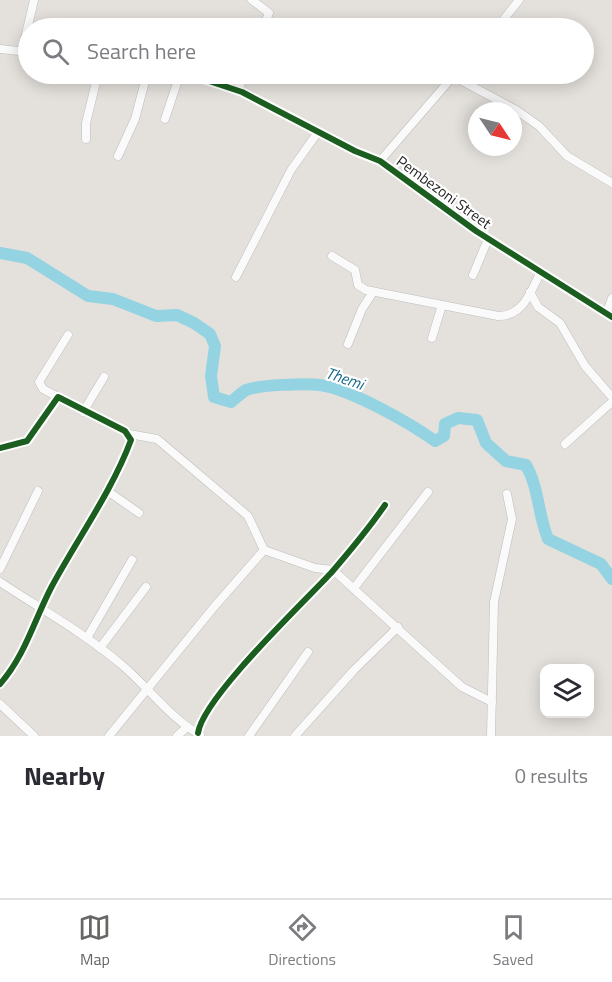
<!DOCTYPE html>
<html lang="en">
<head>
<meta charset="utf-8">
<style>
	:root { --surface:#fff; --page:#f2f2f3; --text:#2b2b33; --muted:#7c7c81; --line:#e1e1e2; --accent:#686766 }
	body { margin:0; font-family:"Titillium Web",sans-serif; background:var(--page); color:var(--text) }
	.controls { position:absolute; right:18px; bottom:18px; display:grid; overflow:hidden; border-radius:12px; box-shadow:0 3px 15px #0003 }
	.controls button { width:54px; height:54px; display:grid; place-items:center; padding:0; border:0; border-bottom:2px solid var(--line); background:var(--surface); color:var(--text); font:30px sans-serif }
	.compass { position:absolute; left:468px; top:102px; width:54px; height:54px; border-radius:50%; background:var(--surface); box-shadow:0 3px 15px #0003; rotate:125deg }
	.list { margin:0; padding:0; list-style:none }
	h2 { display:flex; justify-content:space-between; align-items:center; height:78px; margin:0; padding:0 24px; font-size:26px }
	h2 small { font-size:20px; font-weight:400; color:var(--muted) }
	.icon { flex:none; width:33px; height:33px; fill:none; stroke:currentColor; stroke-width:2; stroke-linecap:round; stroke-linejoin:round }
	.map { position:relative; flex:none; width:612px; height:736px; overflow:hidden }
	.search { position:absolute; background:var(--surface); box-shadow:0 3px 15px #0003; left:18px; right:18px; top:18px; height:66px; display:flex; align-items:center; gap:15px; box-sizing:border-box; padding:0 21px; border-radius:33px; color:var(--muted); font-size:22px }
	.sheet { height:162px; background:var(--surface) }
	nav { display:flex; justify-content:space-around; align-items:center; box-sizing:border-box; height:84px; border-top:2px solid var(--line); background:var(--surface); font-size:16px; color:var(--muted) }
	nav a { display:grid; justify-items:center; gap:3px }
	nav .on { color:var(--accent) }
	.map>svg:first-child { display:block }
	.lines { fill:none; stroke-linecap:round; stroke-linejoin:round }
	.river { stroke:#94d3e2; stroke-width:12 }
	.street-casing { stroke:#bebdbd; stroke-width:9 }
	.street { stroke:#fbfafa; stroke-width:8 }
	.cycleway-casing { stroke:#fff; stroke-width:10 }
	.cycleway { stroke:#1b5e20; stroke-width:6 }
	.labels { text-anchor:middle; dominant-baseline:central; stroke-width:4.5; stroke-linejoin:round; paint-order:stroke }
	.street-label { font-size:15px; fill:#262626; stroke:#fff }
	.water-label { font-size:16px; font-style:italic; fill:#176a8a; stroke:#fff }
</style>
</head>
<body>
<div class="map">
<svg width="612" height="736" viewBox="0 0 612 736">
	<rect width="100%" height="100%" fill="#e4e1dc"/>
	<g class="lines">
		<path class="river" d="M0,253l27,5 61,38 25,3 43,17 21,-1 17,8 16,11 5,12 -4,30 3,21 17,5c5,-4 10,-9 15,-12 12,-5 60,-7 74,-5 30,4 90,38 115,56l9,-5 1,-12 13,-6 19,2 9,23 20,18 20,4c13,23 12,50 22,74l53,25 11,15"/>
		<defs>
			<g id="street">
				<path d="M252,0l17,13 -6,15"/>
				<path d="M497,28l22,-28"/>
				<path d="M0,49l28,3"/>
				<path d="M22,51l12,-51"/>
				<path d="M188,74l54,18 113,59 25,10 96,70 136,86"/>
				<path d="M436,74l14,6"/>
				<path d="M453,76l63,34 23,16 28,30 45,27"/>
				<path d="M238,90l7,-16"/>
				<path d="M165,119l15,-45"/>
				<path d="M86,139v-16l12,-49"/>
				<path d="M118,156l17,-37 12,-45"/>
				<path d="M380,161l75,-87"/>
				<path d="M332,256l23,14 3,15 8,5 132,26c26,0 32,-24 43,-44"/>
				<path d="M473,275l15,-36"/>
				<path d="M236,277l55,-107 27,-38"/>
				<path d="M530,292l8,15 22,16 25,43 27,31"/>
				<path d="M607,312l5,-14"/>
				<path d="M432,338l10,-33"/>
				<path d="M348,344l14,-35 11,-17"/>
				<path d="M58,397l-15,-8 -4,-7 29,-47"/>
				<path d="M83,412l21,-35"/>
				<path d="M129,434l28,5 91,77 16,34"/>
				<path d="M565,444l47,-42"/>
				<path d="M0,448l27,-7 31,-44 67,34 6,9c-19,51 -53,98 -79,146 -17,32 -27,70 -52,98"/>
				<path d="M106,490l33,23"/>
				<path d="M264,550l51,18 18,2 129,117 30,15"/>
				<path d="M0,569l38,-78"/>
				<path d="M0,582c41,27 84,51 122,83 27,23 47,52 78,70"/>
				<path d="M354,588l74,-96"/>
				<path d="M87,638l45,-78"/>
				<path d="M100,648l46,-61"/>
				<path d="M0,704l34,32"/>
				<path d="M198,733c5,-35 104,-129 133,-160 19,-22 38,-45 54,-68"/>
				<path d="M109,736l105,-129 50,-57"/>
				<path d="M177,736l10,-9"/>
				<path d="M249,736l59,-84"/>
				<path d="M295,736l59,-66 44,-43"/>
				<path d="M491,736l3,-134 18,-83 -5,-25"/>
			</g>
		</defs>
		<use href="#street" class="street-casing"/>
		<use href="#street" class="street"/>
		<defs>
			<g id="cycleway">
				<path d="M188,74l54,18 113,59 25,10 96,70 136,86"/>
				<path d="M0,448l27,-7 31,-44 67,34 6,9c-19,51 -53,98 -79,146 -17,32 -27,70 -52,98"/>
				<path d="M198,733c5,-35 104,-129 133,-160 19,-22 38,-45 54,-68"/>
			</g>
		</defs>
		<use href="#cycleway" class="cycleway-casing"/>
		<use href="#cycleway" class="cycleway"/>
	</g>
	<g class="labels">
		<g class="street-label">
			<text transform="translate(444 192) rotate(36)">Pembezoni Street</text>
		</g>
		<g class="water-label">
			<text transform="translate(345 378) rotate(19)">Themi</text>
		</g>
	</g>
</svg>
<div class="controls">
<button><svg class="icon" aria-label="layers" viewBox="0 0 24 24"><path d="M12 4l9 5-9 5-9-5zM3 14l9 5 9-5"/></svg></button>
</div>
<svg class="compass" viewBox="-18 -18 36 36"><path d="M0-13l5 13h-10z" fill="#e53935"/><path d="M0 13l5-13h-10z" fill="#7c7c81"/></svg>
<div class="search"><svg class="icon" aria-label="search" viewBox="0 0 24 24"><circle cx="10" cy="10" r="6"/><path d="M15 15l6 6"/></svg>Search here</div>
</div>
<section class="sheet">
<h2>Nearby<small>0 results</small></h2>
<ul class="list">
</ul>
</section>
<nav>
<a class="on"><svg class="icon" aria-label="map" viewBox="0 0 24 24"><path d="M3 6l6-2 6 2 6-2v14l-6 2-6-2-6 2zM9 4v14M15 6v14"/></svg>Map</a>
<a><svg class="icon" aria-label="directions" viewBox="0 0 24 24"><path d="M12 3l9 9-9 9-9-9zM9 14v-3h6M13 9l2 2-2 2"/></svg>Directions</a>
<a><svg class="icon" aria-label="saved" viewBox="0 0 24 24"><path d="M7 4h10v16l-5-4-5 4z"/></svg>Saved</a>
</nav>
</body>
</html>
